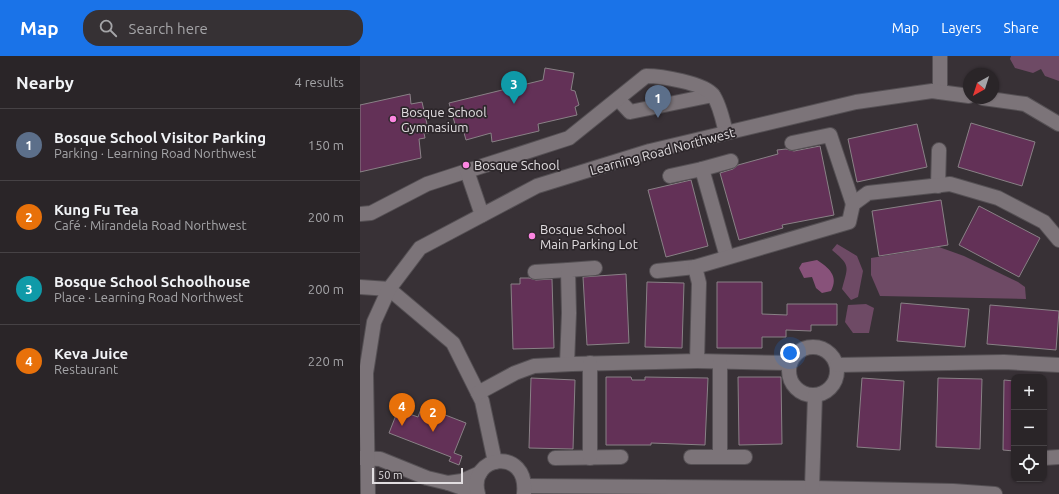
<!DOCTYPE html>
<html lang="en">
<head>
<meta charset="utf-8">
<style>
	:root { --surface:#2a2528; --page:#363134; --text:#f1f3f6; --muted:#a5a5a8; --line:#464245; --accent:#1a73e8 }
	body { margin:0; font-family:Ubuntu,sans-serif; background:var(--page); color:var(--text) }
	.controls { position:absolute; right:12px; bottom:12px; display:grid; overflow:hidden; border-radius:8px; box-shadow:0 1px 3px #0004 }
	.controls button { width:36px; height:36px; display:grid; place-items:center; padding:0; border:0; border-bottom:1px solid var(--line); background:var(--surface); color:var(--text); font:20px sans-serif }
	.compass { position:absolute; left:603px; top:12px; width:36px; height:36px; border-radius:50%; background:var(--surface); box-shadow:0 1px 3px #0004; rotate:219deg }
	.scale { position:absolute; left:12px; bottom:10px; width:91px; box-sizing:border-box; padding-left:4px; border:2px solid #e1dde0; border-top:0; font-size:11px; line-height:14px; white-space:nowrap; color:#e1dde0; -webkit-text-stroke:3px #2d272b; paint-order:stroke }
	.you { position:absolute; left:430px; top:297px; width:14px; height:14px; margin:-10px; border:3px solid #fff; border-radius:50%; background:#1a73e8; box-shadow:0 0 0 6px #1a73e833 }
	.badge { display:grid; place-items:center; width:26px; height:26px; border-radius:50%; background:var(--accent); color:#fff; font-size:13px; font-weight:700 }
	.pin { position:absolute; translate:-50% -33px; filter:drop-shadow(0 1px 2px #0008) }
	.pin::after { content:''; position:absolute; top:21px; width:14px; height:12px; background:inherit; clip-path:polygon(0 0,100% 0,50% 100%) }
	.list { margin:0; padding:0; list-style:none }
	h2 { display:flex; justify-content:space-between; align-items:center; height:52px; margin:0; padding:0 16px; font-size:17px }
	h2 small { font-size:13px; font-weight:400; color:var(--muted) }
	.list li { display:grid; grid-template-columns:26px 1fr auto; gap:12px; align-items:center; box-sizing:border-box; height:72px; padding:0 16px; border-top:1px solid var(--line) }
	.list b { display:block; font-size:15px; white-space:nowrap }
	.list p { margin:0; font-size:13px; white-space:nowrap; color:var(--muted) }
	.list em { font-size:13px; font-style:normal; color:var(--muted) }
	.icon { flex:none; width:22px; height:22px; fill:none; stroke:currentColor; stroke-width:2; stroke-linecap:round; stroke-linejoin:round }
	.map { position:relative; flex:none; width:699px; height:438px; overflow:hidden }
	header { display:flex; align-items:center; gap:24px; box-sizing:border-box; height:56px; padding:0 20px; background:var(--accent); color:#fff }
	header strong { font-size:19px }
	nav { display:flex; gap:22px; margin-inline-start:auto; font-size:14px }
	.search { width:280px; height:36px; background:var(--page); display:flex; align-items:center; gap:10px; box-sizing:border-box; padding:0 14px; border-radius:16px; color:var(--muted); font-size:15px }
	main { display:flex }
	aside { flex:1; background:var(--surface) }
	.map>svg:first-child { display:block }
	.green { fill:#6e4a65 }
	.water { fill:#88527a }
	.building { fill:#633157; stroke:#898186 }
	.lines { fill:none; stroke-linecap:round; stroke-linejoin:round }
	.minor-casing { stroke:#555054; stroke-width:16 }
	.minor { stroke:#7c7479; stroke-width:14 }
	.poi-dot { fill:#fd86e2; stroke:#2d272b; stroke-width:1.5 }
	.labels { text-anchor:middle; dominant-baseline:central; stroke-width:3.5; stroke-linejoin:round; paint-order:stroke }
	.poi-label { font-size:13px; fill:#e1dde0; stroke:#2d272b; text-anchor:start }
	.street-label { font-size:13px; fill:#e1dde0; stroke:#2d272b }
</style>
</head>
<body>
<header>
<strong>Map</strong>
<div class="search"><svg class="icon" aria-label="search" viewBox="0 0 24 24"><circle cx="10" cy="10" r="6"/><path d="M15 15l6 6"/></svg>Search here</div>
<nav><a>Map</a><a>Layers</a><a>Share</a></nav>
</header>
<main>
<aside>
<h2>Nearby<small>4 results</small></h2>
<ul class="list">
<li><span class="badge" style="background:#5c6f8a">1</span><div><b>Bosque School Visitor Parking</b><p>Parking · Learning Road Northwest</p></div><em>150 m</em></li>
<li><span class="badge" style="background:#e8710a">2</span><div><b>Kung Fu Tea</b><p>Café · Mirandela Road Northwest</p></div><em>200 m</em></li>
<li><span class="badge" style="background:#0f9aa8">3</span><div><b>Bosque School Schoolhouse</b><p>Place · Learning Road Northwest</p></div><em>200 m</em></li>
<li><span class="badge" style="background:#e8710a">4</span><div><b>Keva Juice</b><p>Restaurant</p></div><em>220 m</em></li>
</ul>
</aside>
<div class="map">
<svg width="699" height="438" viewBox="0 0 699 438">
	<rect width="100%" height="100%" fill="#383136"/>
	<g class="green">
		<path d="M651,0h48v25l-14,-5 -4,-7 -8,4 -18,-5 -5,-9z"/>
		<path d="M477,188l20,12 6,15 -5,26 -7,3 -9,-11c6,-23 9,-23 -10,-39z"/>
		<path d="M579,191l25,9 54,26 7,5 1,12 -146,-3 -9,-21v-17z"/>
		<path d="M506,248l8,4 -5,25h-16l-8,-11 3,-17z"/>
	</g>
	<path class="water" d="M457,204c12,8 22,16 14,31l-9,2 -6,-5 -4,-11 -8,1 -5,-10 3,-5z"/>
	<g class="building">
		<path d="M185,12l29,5 -3,17 4,1 4,14 -4,2 2,8 -39,9 1,7 -47,11 -1,-9 -25,7 -3,-11 -6,2 -8,-28 94,-23z"/>
		<path d="M50,38l1,10 11,-2 7,31h-5l1,5 -6,1 2,19 -61,14v-67z"/>
		<path d="M611,67l64,19 -13,44 -64,-19z"/>
		<path d="M557,68l10,43 -70,15 -9,-43z"/>
		<path d="M460,90l14,69 -52,10 1,3 -44,12 -19,-67 13,-4 5,-4 40,-11 -1,-4 9,-1 8,2z"/>
		<path d="M331,124l17,66 -42,11 -18,-67z"/>
		<path d="M581,144l7,45 -69,11 -7,-45z"/>
		<path d="M619,150l61,32 -21,39 -60,-32z"/>
		<path d="M266,218l3,69 -42,2 -4,-68z"/>
		<path d="M160,222h9l7,2 16,-1 2,69 -41,1 -2,-65h9z"/>
		<path d="M287,226l37,1 -2,65 -37,-1z"/>
		<path d="M357,226h45v32l25,1v-11h50v21h-26v6l-25,-1v7h-24v11h-45z"/>
		<path d="M541,247l68,6 -4,38 -68,-6z"/>
		<path d="M630,249l69,6 -3,39 -69,-6z"/>
		<path d="M246,321h25l1,3h13v-3l63,1 -3,67 -54,-2v2h-45z"/>
		<path d="M378,321h43l1,67 -43,1z"/>
		<path d="M171,322l44,2 -2,69 -44,-1z"/>
		<path d="M502,322l42,3 -4,69 -43,-3z"/>
		<path d="M578,322l44,1 -2,70 -44,-2z"/>
		<path d="M644,324l10,1v70l-11,-1z"/>
		<path d="M62,350l44,17 -12,30 8,3 -3,9 -10,-4 2,-4 -62,-24 9,-23 20,7z"/>
	</g>
	<g class="lines">
		<defs>
			<g id="minor">
				<path d="M580,0v36"/>
				<path d="M623,42l42,6 34,20"/>
				<path d="M258,43l12,13 83,-17"/>
				<path d="M432,87l38,-8 23,69"/>
				<path d="M310,120l32,-7"/>
				<path d="M578,130l1,-36"/>
				<path d="M0,158l11,-1 56,-29 40,-13"/>
				<path d="M122,159l-15,-44 102,-33 77,-62c15,0 58,7 67,19 7,10 10,26 13,38"/>
				<path d="M367,201l-25,-88 29,-8"/>
				<path d="M297,215l38,-4"/>
				<path d="M175,216l33,-2"/>
				<path d="M0,231l29,2 64,54 29,58 13,61"/>
				<circle cx="453" cy="315" r="24"/>
				<path d="M337,305l93,2"/>
				<path d="M360,306v95"/>
				<path d="M207,308l2,-51 -1,-43 27,-2"/>
				<path d="M477,309l167,-3 55,3"/>
				<path d="M118,337l37,-20 19,-7 38,-2 125,-3 2,-78 -4,-16 154,-45 4,-18 15,-11 82,-9 48,14 46,24 15,18"/>
				<path d="M331,401h54"/>
				<path d="M0,402l20,1 47,19 21,5"/>
				<path d="M195,402l66,-1"/>
				<path d="M230,402v-95"/>
				<path d="M684,402l15,-1"/>
				<path d="M165,430l287,2 141,3 42,3"/>
				<path d="M452,432l3,-93"/>
				<path d="M117,437l-29,-10 14,-2 18,-8"/>
				<path d="M8,438l-2,-121 8,-51 15,-33 31,-41 117,-62 113,-35 206,-49 76,-11 37,5"/>
				<path d="M118,438c-11,-39 51,-48 46,0"/>
			</g>
		</defs>
		<use href="#minor" class="minor-casing"/>
		<use href="#minor" class="minor"/>
	</g>
	<g class="poi-dot">
		<circle cx="33" cy="63" r="4"/>
		<circle cx="106" cy="109" r="4"/>
		<circle cx="172" cy="180" r="4"/>
	</g>
	<g class="labels">
		<g class="poi-label">
			<text x="41" y="56">Bosque School<tspan x="41" dy="15">Gymnasium</tspan></text>
			<text x="114" y="109">Bosque School</text>
			<text x="180" y="173">Bosque School<tspan x="180" dy="15">Main Parking Lot</tspan></text>
		</g>
		<g class="street-label">
			<text transform="translate(302 95) rotate(-15)">Learning Road Northwest</text>
		</g>
	</g>
</svg>
<div class="controls">
<button>+</button>
<button>−</button>
<button><svg class="icon" aria-label="locate" viewBox="0 0 24 24"><circle cx="12" cy="12" r="6"/><path d="M12 2v4M12 18v4M2 12h4M18 12h4"/></svg></button>
</div>
<svg class="compass" viewBox="-18 -18 36 36"><path d="M0-13l5 13h-10z" fill="#e53935"/><path d="M0 13l5-13h-10z" fill="#a5a5a8"/></svg>
<div class="scale">50 m</div>
<div class="you"></div>
<div class="pin badge" style="left:298px;top:62px;background:#5c6f8a">1</div>
<div class="pin badge" style="left:73px;top:376px;background:#e8710a">2</div>
<div class="pin badge" style="left:154px;top:48px;background:#0f9aa8">3</div>
<div class="pin badge" style="left:42px;top:370px;background:#e8710a">4</div>
</div>
</main>
</body>
</html>
